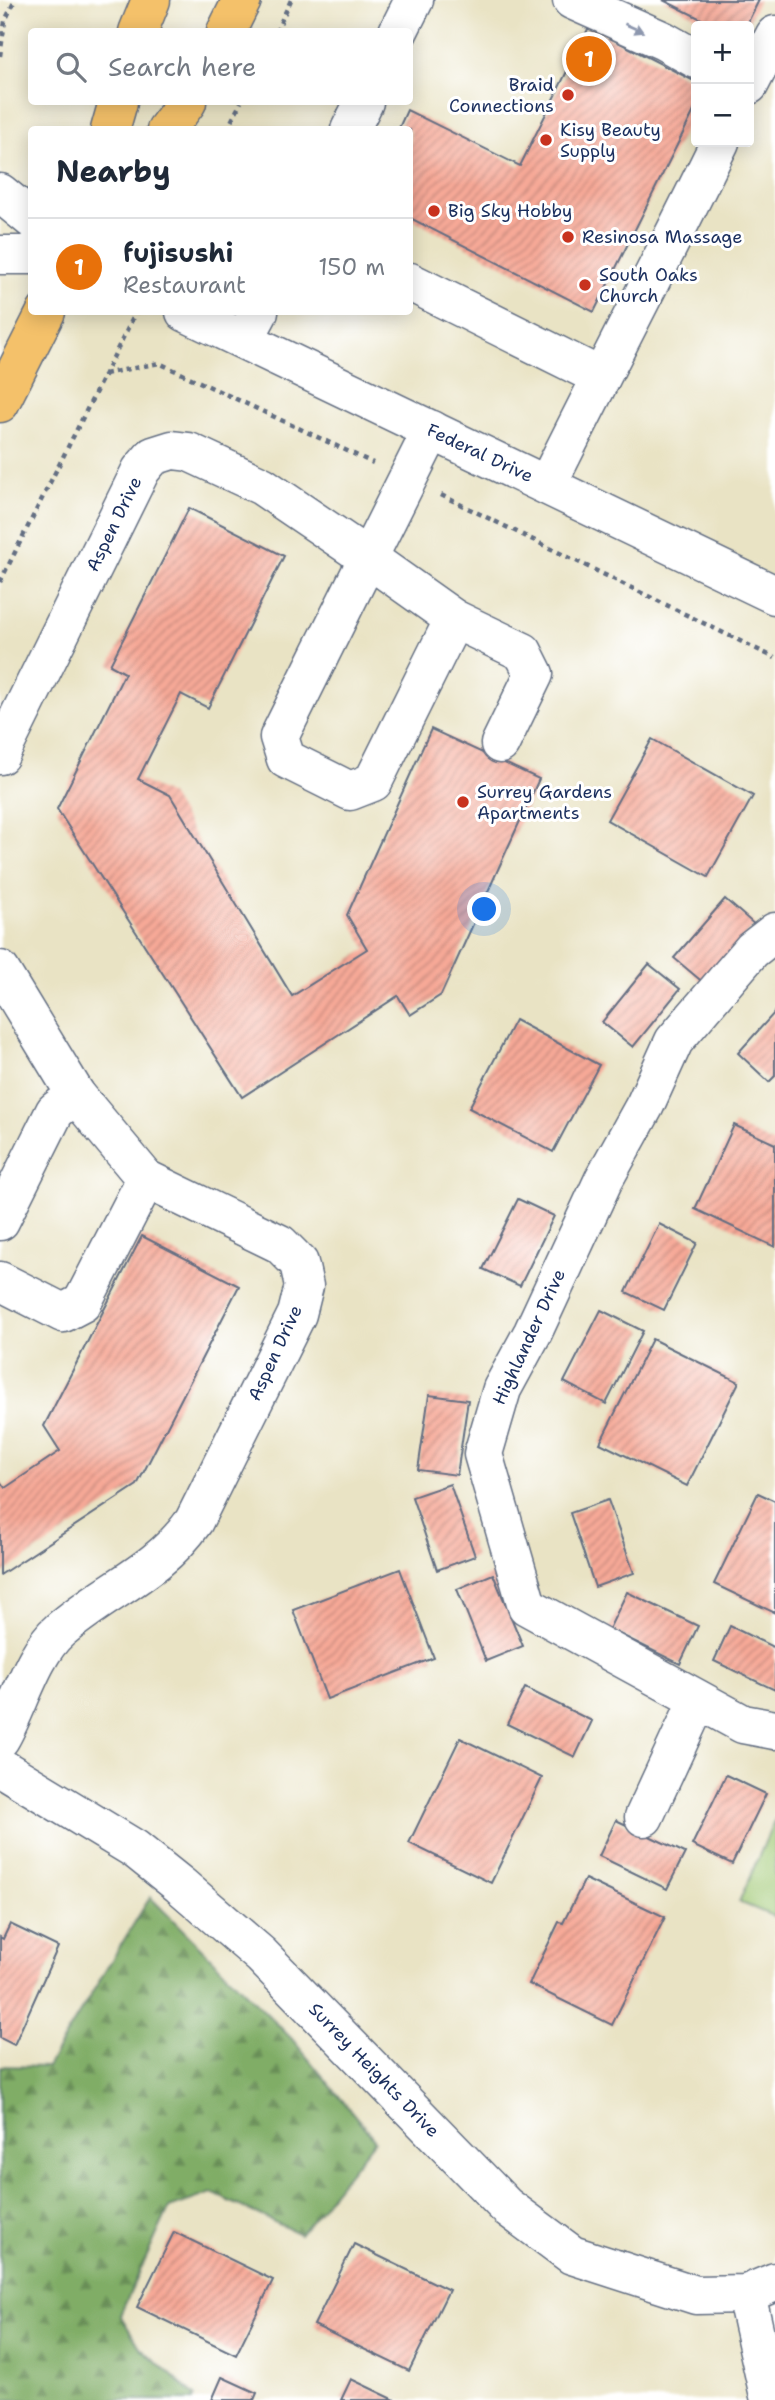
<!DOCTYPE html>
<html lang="en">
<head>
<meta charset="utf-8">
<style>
	:root { --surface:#fff; --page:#f6f6f7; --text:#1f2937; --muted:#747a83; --line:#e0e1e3; --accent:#c8321e }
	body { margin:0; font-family:"Shantell Sans",sans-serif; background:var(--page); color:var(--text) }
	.controls { position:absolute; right:21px; top:21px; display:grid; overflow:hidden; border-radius:7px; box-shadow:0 4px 18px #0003 }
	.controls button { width:63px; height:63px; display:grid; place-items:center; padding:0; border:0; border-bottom:2px solid var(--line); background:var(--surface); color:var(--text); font:35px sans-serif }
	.you { position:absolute; left:485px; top:910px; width:24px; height:24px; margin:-18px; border:5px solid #fff; border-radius:50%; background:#1a73e8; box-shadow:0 0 0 10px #1a73e833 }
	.badge { display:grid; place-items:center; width:46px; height:46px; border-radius:50%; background:var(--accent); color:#fff; font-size:23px; font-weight:700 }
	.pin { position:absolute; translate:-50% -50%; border:4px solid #fff; box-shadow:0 2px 7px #0006 }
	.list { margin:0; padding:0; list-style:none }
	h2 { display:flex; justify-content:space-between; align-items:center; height:91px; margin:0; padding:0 28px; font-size:30px }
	h2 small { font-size:23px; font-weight:400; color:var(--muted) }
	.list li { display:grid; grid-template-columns:46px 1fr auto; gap:21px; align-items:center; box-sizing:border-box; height:98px; padding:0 28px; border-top:2px solid var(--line) }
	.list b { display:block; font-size:26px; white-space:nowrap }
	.list p { margin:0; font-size:23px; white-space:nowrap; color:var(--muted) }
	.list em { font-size:23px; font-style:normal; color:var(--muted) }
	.icon { flex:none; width:38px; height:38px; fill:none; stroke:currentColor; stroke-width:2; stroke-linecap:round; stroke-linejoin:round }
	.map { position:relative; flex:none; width:775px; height:2400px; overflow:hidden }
	.search { position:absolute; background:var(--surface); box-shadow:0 4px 18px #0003; left:28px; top:28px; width:385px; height:77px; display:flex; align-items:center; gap:18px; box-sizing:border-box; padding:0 24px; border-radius:7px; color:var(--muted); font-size:26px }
	.panel { position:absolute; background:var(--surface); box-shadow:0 4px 18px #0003; left:28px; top:126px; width:385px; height:189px; border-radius:7px }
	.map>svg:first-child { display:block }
	.forest { fill:url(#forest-firs); stroke:#4e6e62; stroke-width:2 }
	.pitch { fill:#a0c975; stroke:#5e7c6a; stroke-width:2 }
	.building { fill:url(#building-hatch) }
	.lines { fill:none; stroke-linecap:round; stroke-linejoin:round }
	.minor-casing { stroke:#636e82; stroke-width:41 }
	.major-casing { stroke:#636e82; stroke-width:41 }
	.path { stroke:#636e82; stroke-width:4.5; stroke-dasharray:5 5; stroke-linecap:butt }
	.minor { stroke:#fff; stroke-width:38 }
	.major { stroke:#f4c16a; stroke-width:38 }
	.oneway { fill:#8d97ae }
	.poi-dot { fill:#c8321e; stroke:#fff; stroke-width:2.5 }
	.labels { text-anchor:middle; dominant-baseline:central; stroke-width:6; stroke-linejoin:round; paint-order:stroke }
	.poi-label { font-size:18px; fill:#1b2f5e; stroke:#fff; text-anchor:start }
	.street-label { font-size:18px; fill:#1b2f5e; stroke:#fff }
</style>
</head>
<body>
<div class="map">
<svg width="775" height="2400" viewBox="0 0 775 2400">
	<defs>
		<pattern id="forest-firs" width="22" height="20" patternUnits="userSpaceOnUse" patternTransform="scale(1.75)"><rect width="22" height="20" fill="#80ad66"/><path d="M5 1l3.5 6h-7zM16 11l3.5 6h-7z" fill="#688d57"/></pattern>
		<pattern id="building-hatch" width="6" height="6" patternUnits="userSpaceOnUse" patternTransform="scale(1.75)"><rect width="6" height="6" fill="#f7a997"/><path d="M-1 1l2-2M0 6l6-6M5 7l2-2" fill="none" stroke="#c78a7e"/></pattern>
	</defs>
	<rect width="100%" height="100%" fill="#fff"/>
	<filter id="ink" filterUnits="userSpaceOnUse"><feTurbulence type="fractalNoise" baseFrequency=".0143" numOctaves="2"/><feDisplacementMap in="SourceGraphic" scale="14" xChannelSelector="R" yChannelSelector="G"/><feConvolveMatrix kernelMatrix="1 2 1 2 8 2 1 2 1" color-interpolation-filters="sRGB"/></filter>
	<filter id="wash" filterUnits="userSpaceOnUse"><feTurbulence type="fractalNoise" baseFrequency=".00686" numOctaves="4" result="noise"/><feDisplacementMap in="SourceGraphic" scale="28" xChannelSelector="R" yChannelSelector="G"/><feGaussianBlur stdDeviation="1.57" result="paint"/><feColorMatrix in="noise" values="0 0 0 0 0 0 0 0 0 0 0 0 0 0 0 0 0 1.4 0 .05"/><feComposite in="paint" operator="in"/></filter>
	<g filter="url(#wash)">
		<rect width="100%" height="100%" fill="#e9e3c4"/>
		<path class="forest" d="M150,1897l142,142 83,101 -75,94 -88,-41 -43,15 -49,107 20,32 55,49 -2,4h-193v-334l47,1z"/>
		<path class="pitch" d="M775,1819v98l-36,-15z"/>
		<g id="blocks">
			<g class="building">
				<path d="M663,0h96l-13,26h-31z"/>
				<path d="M589,27l107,55v25l-102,205 -184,-94v-88h-12l9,-20 113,56z"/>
				<path d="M189,508l95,48 -76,152 -27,-14 -43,85 32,16 122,201 75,-47 -20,-34 84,-186 108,50 -98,216 -31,20 -12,-19 -156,101 -185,-288 68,-136 -15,-8z"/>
				<path d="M652,739l101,57 -45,81 -101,-57z"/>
				<path d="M725,899l30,26 -50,59 -31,-26z"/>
				<path d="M649,964l31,25 -47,58 -31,-25z"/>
				<path d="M775,1012v64l-6,6 -31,-29z"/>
				<path d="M515,1020l84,45 -46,87 -84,-44z"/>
				<path d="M734,1125l41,19v103l-80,-38z"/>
				<path d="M518,1199l36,17 -34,70 -37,-17z"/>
				<path d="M659,1224l38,19 -33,67 -38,-18z"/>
				<path d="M142,1236l97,50 -102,199 -137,90v-94l5,7 55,-37 -16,-25z"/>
				<path d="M601,1310l42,21 -37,73 -42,-22z"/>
				<path d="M652,1339l87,43 -52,104 -87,-43z"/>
				<path d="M429,1395l39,5 -11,75 -39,-5z"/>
				<path d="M450,1484l25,72 -38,14 -25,-73z"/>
				<path d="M758,1493l17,8v112l-61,-29z"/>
				<path d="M608,1500l26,73 -39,14 -25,-74z"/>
				<path d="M400,1569l34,89 -107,41 -34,-89z"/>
				<path d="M493,1574l30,72 -37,15 -29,-72z"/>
				<path d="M627,1592l71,34 -18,38 -71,-35z"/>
				<path d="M730,1626l45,22v42l-61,-29z"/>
				<path d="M525,1688l67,33 -17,36 -68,-33z"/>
				<path d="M460,1738l82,40 -51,105 -82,-40z"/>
				<path d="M726,1775l40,19 -34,70 -40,-19z"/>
				<path d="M616,1820l69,33 -18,36 -68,-33z"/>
				<path d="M585,1879l80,38 -53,108 -83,-41 30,-62 4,1z"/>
				<path d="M10,1924l48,23 -44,98 -14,-7v-101l3,2z"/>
				<path d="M174,2232l99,48 -37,75 -99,-48z"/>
				<path d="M354,2244l95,46 -40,81 -95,-46z"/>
				<path d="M222,2377l35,16 -3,7h-42z"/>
				<path d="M351,2379l44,21h-54z"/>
			</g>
		</g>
	</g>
	<g filter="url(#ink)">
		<use href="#blocks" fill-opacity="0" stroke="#636e82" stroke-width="2"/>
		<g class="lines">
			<defs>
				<g id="minor">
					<path d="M572,0l92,41 32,18"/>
					<path d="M398,32l16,-32"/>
					<path d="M749,85l26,-50"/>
					<path d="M350,130l14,-28"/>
					<path d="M0,193l32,26"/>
					<path d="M0,255h32"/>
					<path d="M410,282l191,95"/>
					<path d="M185,312l590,283"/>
					<path d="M244,340l15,-28"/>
					<path d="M547,485c57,-115 117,-228 173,-343"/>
					<path d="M368,558l86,61 -81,163 -23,9 -64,-32 -7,-22z"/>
					<path d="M454,619l69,33 11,22 -34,70"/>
					<path d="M0,755l141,-285 12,-14 19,-6 17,2 73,34 106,72 64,-128"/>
					<path d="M775,932l-23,18 -78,91 -29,64 -41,74 -71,153 -31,57 -19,65 44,152 216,118 32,6"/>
					<path d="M0,970l76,125 70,84 134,65 19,19 5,23 -7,28 -103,207c-36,52 -89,69 -134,109 -28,24 -41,77 -60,109"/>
					<path d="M0,1221l55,-110 21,-16"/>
					<path d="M0,1281l63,32 19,-10 64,-124"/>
					<path d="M0,1767l135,82 45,36 81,70 245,251 66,49 124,40 50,-1 29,-12"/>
					<path d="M644,1817l54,-117"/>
					<path d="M746,2294l24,106"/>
				</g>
				<g id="major">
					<path d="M138,32l13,-32"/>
					<path d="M226,32l16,-32"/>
					<path d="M110,130l8,-28"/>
					<path d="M166,130l21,-28"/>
					<path d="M0,403l46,-91"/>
				</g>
			</defs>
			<use href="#minor" class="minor-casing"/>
			<use href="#major" class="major-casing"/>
			<g class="path">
				<path d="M276,32l15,-32"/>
				<path d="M0,56l5,-35 10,-21"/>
				<path d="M227,130l14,-28"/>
				<path d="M104,374l55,-11 214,100"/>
				<path d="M441,495l334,163"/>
				<path d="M0,582l136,-270"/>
			</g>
			<use href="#minor" class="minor"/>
			<use href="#major" class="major"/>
		</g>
		<defs><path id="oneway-solid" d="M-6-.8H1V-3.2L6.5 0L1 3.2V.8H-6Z" transform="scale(1.75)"/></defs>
		<use class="oneway" href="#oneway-solid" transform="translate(634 28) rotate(24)"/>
	</g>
	<g class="poi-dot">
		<circle cx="568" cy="95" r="7"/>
		<circle cx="546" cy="140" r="7"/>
		<circle cx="434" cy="211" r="7"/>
		<circle cx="568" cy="237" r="7"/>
		<circle cx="585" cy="285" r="7"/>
		<circle cx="463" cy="802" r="7"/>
	</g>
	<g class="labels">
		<g class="poi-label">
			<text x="554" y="85" text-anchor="end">Braid<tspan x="554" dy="21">Connections</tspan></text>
			<text x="560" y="130">Kisy Beauty<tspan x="560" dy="21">Supply</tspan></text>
			<text x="448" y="211">Big Sky Hobby</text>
			<text x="582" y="237">Resinosa Massage</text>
			<text x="599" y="275">South Oaks<tspan x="599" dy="21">Church</tspan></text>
			<text x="477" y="792">Surrey Gardens<tspan x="477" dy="21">Apartments</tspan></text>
		</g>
		<g class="street-label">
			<text transform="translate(480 453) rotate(25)">Federal Drive</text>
			<text transform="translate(114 524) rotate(-64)">Aspen Drive</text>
			<text transform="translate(529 1337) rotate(-65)">Highlander Drive</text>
			<text transform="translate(275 1353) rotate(-65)">Aspen Drive</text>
			<text transform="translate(374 2070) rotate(46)">Surrey Heights Drive</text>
		</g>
	</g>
</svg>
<div class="controls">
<button>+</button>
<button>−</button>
</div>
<div class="you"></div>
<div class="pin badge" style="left:589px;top:59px;background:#e8710a">1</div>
<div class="search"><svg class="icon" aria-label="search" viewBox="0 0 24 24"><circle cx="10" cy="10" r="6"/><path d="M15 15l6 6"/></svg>Search here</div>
<section class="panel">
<h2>Nearby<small></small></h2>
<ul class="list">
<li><span class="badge" style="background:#e8710a">1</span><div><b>fujisushi</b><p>Restaurant</p></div><em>150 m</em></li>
</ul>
</section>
</div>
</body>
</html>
